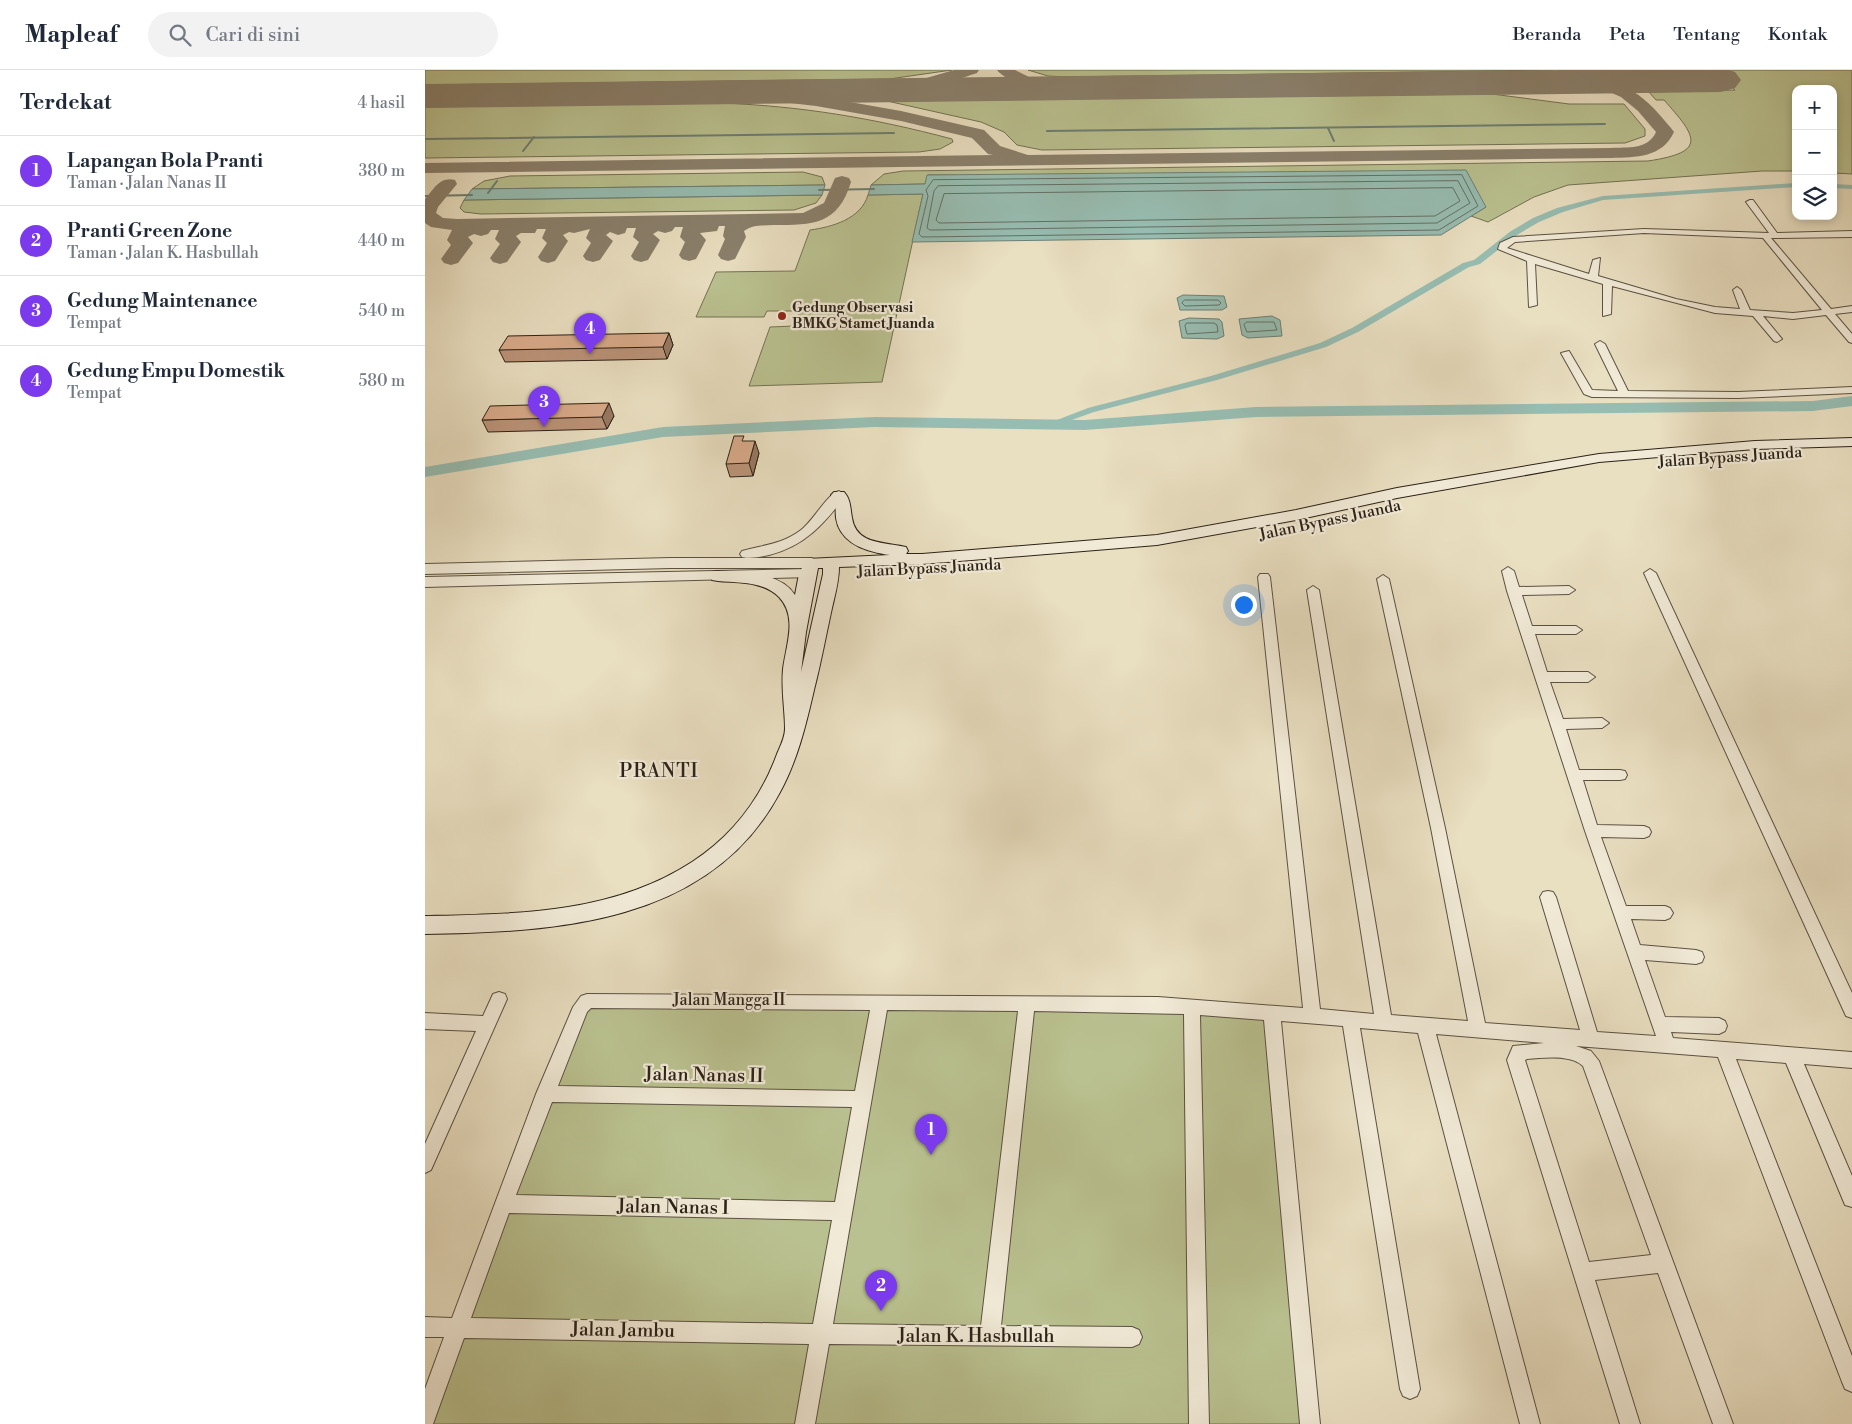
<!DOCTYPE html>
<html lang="id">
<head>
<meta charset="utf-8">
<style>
	:root { --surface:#fff; --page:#f2f2f3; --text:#1f2937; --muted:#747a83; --line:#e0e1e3; --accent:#7c3aed }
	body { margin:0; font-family:"Libre Bodoni",serif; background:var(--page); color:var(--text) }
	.controls { position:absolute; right:15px; top:15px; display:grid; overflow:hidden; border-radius:10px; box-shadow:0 2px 8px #0003 }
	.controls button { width:45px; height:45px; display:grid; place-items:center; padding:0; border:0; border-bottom:1px solid var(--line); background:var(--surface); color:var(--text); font:25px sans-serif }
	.you { position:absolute; left:818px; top:534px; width:18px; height:18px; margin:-12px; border:4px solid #fff; border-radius:50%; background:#1a73e8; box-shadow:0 0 0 8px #1a73e833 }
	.badge { display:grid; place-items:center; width:32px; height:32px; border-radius:50%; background:var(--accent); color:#fff; font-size:16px; font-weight:700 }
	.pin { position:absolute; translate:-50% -41px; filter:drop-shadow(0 1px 2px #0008) }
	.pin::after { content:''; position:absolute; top:26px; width:18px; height:15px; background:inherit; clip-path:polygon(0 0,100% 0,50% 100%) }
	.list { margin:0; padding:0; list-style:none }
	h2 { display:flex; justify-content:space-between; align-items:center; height:65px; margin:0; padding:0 20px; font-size:21px }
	h2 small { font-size:16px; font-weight:400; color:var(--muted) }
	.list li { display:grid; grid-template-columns:32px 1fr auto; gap:15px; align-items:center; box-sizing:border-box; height:70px; padding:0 20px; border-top:1px solid var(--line) }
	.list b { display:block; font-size:19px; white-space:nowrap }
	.list p { margin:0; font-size:16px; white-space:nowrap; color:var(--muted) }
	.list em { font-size:16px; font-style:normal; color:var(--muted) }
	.icon { flex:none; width:28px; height:28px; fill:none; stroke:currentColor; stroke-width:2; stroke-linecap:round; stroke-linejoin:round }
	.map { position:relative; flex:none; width:1427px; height:1354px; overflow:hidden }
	header { display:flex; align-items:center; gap:30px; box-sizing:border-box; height:70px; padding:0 25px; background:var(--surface); border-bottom:1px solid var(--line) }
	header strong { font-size:24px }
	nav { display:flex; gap:28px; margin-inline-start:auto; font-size:18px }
	.search { width:350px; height:45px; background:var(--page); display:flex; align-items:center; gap:12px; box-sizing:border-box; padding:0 18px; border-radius:28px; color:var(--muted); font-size:19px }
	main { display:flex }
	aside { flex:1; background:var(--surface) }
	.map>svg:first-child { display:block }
	.green { fill:#bac190; stroke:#737254 }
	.water { fill:#97bdb2; stroke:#6c7f74 }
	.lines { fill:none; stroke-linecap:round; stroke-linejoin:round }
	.shore { stroke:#627065; stroke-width:1 }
	.stream { stroke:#6c7f74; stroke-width:2 }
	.canal { fill:#97bdb2; fill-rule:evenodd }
	.river { fill:#97bdb2; fill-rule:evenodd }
	.taxiway { fill:#8a806c; fill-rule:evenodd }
	.runway { fill:#8a806c; fill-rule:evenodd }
	.minor-casing { stroke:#5b5142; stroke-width:2 }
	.tertiary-casing { stroke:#5b5142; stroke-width:2 }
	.secondary-casing { stroke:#2c2218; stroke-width:2 }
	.minor { fill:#f1ead7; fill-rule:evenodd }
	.tertiary { fill:#f1ead7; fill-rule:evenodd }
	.secondary { fill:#f1ead7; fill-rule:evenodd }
	.wall { fill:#bb9378; stroke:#2c2218 }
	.shaded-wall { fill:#987861; stroke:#2c2218 }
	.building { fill:#d9ab8b; stroke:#2c2218 }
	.poi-dot { fill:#8f2418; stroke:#f1ead7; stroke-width:2 }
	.labels { text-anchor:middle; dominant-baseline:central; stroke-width:4.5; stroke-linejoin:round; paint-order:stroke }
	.far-poi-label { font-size:14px; font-weight:bold; fill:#2c2218; stroke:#f1ead7; text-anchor:start }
	.street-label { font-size:16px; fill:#2c2218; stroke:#f1ead7 }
	.quarter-label { font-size:19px; letter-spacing:1px; fill:#2c2218; stroke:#f1ead7 }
	.near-street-label { font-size:19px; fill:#2c2218; stroke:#f1ead7 }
</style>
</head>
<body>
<header>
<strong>Mapleaf</strong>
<div class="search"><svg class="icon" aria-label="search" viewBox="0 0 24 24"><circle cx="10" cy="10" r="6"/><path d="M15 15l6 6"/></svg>Cari di sini</div>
<nav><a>Beranda</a><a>Peta</a><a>Tentang</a><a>Kontak</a></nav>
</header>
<main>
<aside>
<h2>Terdekat<small>4 hasil</small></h2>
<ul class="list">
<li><span class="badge">1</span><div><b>Lapangan Bola Pranti</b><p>Taman · Jalan Nanas II</p></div><em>380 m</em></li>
<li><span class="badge">2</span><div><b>Pranti Green Zone</b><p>Taman · Jalan K. Hasbullah</p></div><em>440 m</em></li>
<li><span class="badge">3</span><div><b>Gedung Maintenance</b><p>Tempat</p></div><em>540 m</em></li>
<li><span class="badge">4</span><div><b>Gedung Empu Domestik</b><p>Tempat</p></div><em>580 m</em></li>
</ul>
</aside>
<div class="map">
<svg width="1427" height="1354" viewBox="0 0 1427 1354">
	<rect width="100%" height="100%" fill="#e9dfc1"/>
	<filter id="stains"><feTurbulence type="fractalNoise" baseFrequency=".004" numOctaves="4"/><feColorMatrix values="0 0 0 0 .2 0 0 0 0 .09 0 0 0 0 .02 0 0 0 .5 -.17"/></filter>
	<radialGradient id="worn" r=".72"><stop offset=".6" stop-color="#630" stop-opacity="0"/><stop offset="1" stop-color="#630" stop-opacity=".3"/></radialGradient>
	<g class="green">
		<path d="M0,0h527l-63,9 -464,6z"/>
		<path d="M603,0h525l-485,7 -20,-1z"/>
		<path d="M1212,0h215v104l-19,-1v-84h-37v82h-34l-194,14 -34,12 -46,25 -17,-6 15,-9 -536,-32h-22l-3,9 -54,1 13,-11 19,-3 745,-10c60,-9 49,-24 16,-61h-8l-7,-8 86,-2 -19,-19z"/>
		<path d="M1067,24l77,10h55l21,25v7l-20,7 -583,7 -25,-5 -13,-13 -23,-10 -94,-21z"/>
		<path d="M295,33c81,3 153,15 232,36l1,3 -13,7 -21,3 -494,6v-51z"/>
		<path d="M378,102l19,5 3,8 -353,4 12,-8 26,-5z"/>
		<path d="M498,124l-41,188 -133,4 21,-59 24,-1 6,-15h-33l-3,6h-68l20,-45 79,-1 15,-41c22,-3 51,-11 58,-35z"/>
		<path d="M397,125l-6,8 -22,7 -313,4 -17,-2 -4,-4 4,-8z"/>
		<path d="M160,933l687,11 36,410h-883v-5z"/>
	</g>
	<g class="water">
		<path d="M1041,100l20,37 -45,28 -529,7 11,-48 -55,1 3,-10 54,-1 2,-9z"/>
		<path d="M400,115l-3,10 -358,5 8,-11z"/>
		<path d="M758,225l41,1 3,11 -5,3h-42l-3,-12z"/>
		<path d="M847,246l8,4 2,16 -34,2 -6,-3 -3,-16z"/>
		<path d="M764,248l30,1 3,3 2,14 -7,3 -35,-1 -3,-17z"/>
	</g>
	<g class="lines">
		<g class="shore">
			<path d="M1037,105l16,31 -39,24 -517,7 -3,-3 9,-38 -2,-6 7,-10z"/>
			<path d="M1033,111l12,22 -33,20 -507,7 -3,-2 7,-37 4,-5z"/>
			<path d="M1028,118l7,13 -25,15 -496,7 -3,-3 8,-26z"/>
			<path d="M760,230h33l3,3 -2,2 -34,1 -3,-3z"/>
			<path d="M822,252h27l3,8 -30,2 -3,-7z"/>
			<path d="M762,253h27l3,2 1,7 -31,2 -2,-8z"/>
		</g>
		<g class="stream">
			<path d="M903,58l6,13"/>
			<path d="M622,61l558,-7"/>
			<path d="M0,69l469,-6"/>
			<path d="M98,81l11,-14"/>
			<path d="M394,120l55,-1"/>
			<path d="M63,123l9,-12"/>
			<path d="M0,126l47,-1"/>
		</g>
		<g class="canal">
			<path d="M1371,113v4l-193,13 -40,12 -24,10 -22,13 -37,29 -11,3 -111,65 -32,15 -109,33 -123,32 -42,15h-6l-2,-2 44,-17 123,-32 109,-33 32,-15 111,-65 11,-3 37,-29 22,-13 24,-10 46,-12z"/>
			<path d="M1408,114l19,1v4l-19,-1z"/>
		</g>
		<path class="river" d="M1427,326v10l-39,5 -557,6 -171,13 -210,-3 -212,10 -238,40v-10l238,-40 212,-10 210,3 171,-13 557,-6z"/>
		<g class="taxiway">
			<path d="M529,0h25l-2,3c-16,5 -87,31 -97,17l2,-3 34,-6z"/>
			<path d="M572,0h18l18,9 38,4 8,5c-10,15 -72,-4 -82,-18z"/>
			<path d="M1148,7c52,5 65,11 98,51l3,4c-12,26 -38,25 -63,26l-1186,15v-10l568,-8 -5,-1 -16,-16 -71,-17 -85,-15 -96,-11 -2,-3 8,-5 90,9 85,15 83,19 16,16 28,9 583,-7c16,-1 37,2 45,-16l-18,-21 -17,-14 -16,-7 -38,-5 -2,-3z"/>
			<path d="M417,106l7,2 2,4c-13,43 -38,43 -77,43 -11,1 -21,-1 -30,6l2,6 -11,22 -7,2 -7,-2 -3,-4 7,-16 -2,-3 2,-10h-6l-2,5 -17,2 6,7 -10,19 -7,2 -7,-2 -3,-4 6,-13 -5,-5 3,-10h-8l-3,4 -7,2 -7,-2 -5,3 7,6 -12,20 -7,2 -7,-2 -3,-4 8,-14 -6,-5 3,-9h-9l-2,5 -7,2 -8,-3 -4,3 7,6 -13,19 -7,2 -7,-2 -3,-4 8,-13 -5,-5 4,-9 -16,4 -5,-1 -6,3 5,6 -13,20 -7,2 -7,-2 -3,-4 9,-14 -5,-5 4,-9h-9l-2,4h-14l-5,3 5,6 -14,20 -7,2 -7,-2 -3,-4 10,-14 -5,-5 4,-9h-8l-3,4 -7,2 -7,-2 -6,3 5,6 -15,20 -7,2 -7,-2 -3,-4 10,-14 -4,-5 5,-10 -21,-3 -6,-4v-24c9,-10 15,-23 30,-19l2,4 -19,23 -2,6 7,5 14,1 346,-6 21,-10 11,-25z"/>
		</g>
		<path class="runway" d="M1137,0h167l6,2 6,8 -6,8 -14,4 -1296,16v-24z"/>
		<defs>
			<g id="minor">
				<path d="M1325,130h3l24,33 75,-2v6l-81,1 60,71 21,-3v6l-17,2 17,20v9l-3,-1 -23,-27 -33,4 -30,-3 19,23 -5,3 -3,-1 -21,-25 -38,-3 -103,-27 -1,28 -8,2v-32l-68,-20 2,41 -8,2 -2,-46 -29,-12 2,-6 13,-6 131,-8 125,4 -23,-31zM1219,163l119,5 59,72 -29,3 -43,-3 -9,-20 -4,-3 -4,3 7,19 -25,-2 -39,-8 -78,-23 2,-18 -7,2 -4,14 -82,-26 8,-6z"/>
				<path d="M1175,271l5,3 23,47 110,1 114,-5v6l-114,5 -146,-1 -8,-3 -23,-41 8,-2 23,39 26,1 -23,-47z"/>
				<path d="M1083,497l6,4 5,16 50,-1 6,4 -6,4 -47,1 10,31h44l6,4 -6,4h-41l12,38h41l7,5 -7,5h-38l13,37 39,-1 7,5 -7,5 -36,1 13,41h41l5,1 2,4 -2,4 -5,1h-37l14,45 47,1 5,2 2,4 -2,4 -5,2 -43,-1 25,69h39l5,2 3,5 -3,5 -5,2 -34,-1 9,26 56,5 6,2 2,5 -2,5 -6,2 -51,-4 20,57 54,1 6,3 2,5 -2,5 -6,3 -48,-2 2,6 179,14v16l-48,-4 48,112v31l-7,-2 -59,-142 -50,-4 116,297v36l-7,-3 -3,-7 -124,-325 -142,-11 15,5 8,10 134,363h-20l-55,-151 -63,7 45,144h-20l-113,-364 6,-14 31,-3 -108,-9 104,390h-20l-102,-391 -58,-5 60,361 -3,7 -7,3 -7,-3 -3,-7 -57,-363 -62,-5 39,403h-20l-36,-404 -64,-5 9,409h-20l-5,-410 -150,-3 -33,315 131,1 7,3 3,7 -3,7 -7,3 -303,-3 -14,80h-20l14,-80 -345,-6 -31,86h-8v-35l19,-52h-19v-20l27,1 84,-224 37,-87 8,-11 6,-2 571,3 145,11 -45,-431 2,-3h8l2,3 50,432 54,5 -67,-424 6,-4 6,4 72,425 77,6 -37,-193 -54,-249 6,-4 6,4 56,249 40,195 95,7 -40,-133 3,-5 5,-1 5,1 3,5 41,135 59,4 -71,-205 -78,-240 -5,-20zM166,938l279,2 -15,81 -297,-5 29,-74zM462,940l131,1 -37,315 -148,-2zM1102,989c16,-1 43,-5 56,7l68,189 -62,7 -64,-202zM127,1032l300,5 -17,95 -319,-7zM84,1143l323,7 -19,104 -342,-6z"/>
				<path d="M1225,499l6,4 196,420v25l-6,-2 -202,-443z"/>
				<path d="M74,922l6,2 2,5 -76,171 -6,3v-29l51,-113 -51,-2v-16l58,3 10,-22z"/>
			</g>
			<g id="tertiary">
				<path d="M414,421l7,4c-22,29 -41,51 -77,60 -9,2 -18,4 -27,2l-2,-3 2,-3c21,-6 41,-7 59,-21 13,-10 26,-36 38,-39z"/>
				<path d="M246,488h141l7,5 -7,5h-141l-246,6v-10z"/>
				<path d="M382,499l7,5 -2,3 -387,10v-10z"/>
			</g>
			<path id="secondary" d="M1427,368v8l-97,3 -156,13 -202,36 -101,22 -139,25 -235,19 -83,3c0,14 -4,28 -7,41 -6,27 -11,55 -18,82 -8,35 -17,72 -35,104 -70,130 -223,138 -354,140v-18c92,-2 187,-2 267,-54 40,-26 69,-64 85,-108 3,-7 8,-17 8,-25 0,-20 -4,-39 -2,-60 3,-24 15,-52 -4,-72 -16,-16 -40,-14 -61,-16l-6,-1 -2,-4 2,-4 6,-1c26,2 61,0 77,24l4,-21 7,-15 84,-4c-23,-3 -50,-11 -54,-37 -1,-9 1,-16 -5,-23l3,-3h10c7,8 6,15 8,26 4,27 33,24 54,29l2,4 -2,3h16l235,-19 139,-25 101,-22 202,-34 156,-13zM393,498h5v6l-22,98 5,-40z"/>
		</defs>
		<use href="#minor" class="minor-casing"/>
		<use href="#tertiary" class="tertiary-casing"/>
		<use href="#secondary" class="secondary-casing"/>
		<use href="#minor" class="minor"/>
		<use href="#tertiary" class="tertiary"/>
		<use href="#secondary" class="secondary"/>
	</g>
	<g class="wall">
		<path d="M244,263l4,12 -6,14 -162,3 -6,-12z"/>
		<path d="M189,346l-7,13 -119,3 -6,-12z"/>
		<path d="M320,371l14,12 -6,23 -23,1 -4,-13z"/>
	</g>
	<g class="shaded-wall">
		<path d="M244,263l4,12 -6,14 -4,-12z"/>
		<path d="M184,333l5,13 -7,13 -5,-12z"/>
		<path d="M330,371l4,12 -6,23 -4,-13z"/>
	</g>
	<g class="building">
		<path d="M244,263l-6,14 -164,3 9,-14z"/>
		<path d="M184,333l-7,14 -120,3 8,-14z"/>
		<path d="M309,366h10l-2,5h13l-6,22 -23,1z"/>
	</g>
	<circle class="poi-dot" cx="357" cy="246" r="5"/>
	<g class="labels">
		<g class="far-poi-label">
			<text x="367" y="238">Gedung Observasi<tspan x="367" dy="16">BMKG Stamet Juanda</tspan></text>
		</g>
		<g class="street-label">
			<text transform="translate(1305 387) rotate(-4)">Jalan Bypass Juanda</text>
			<text transform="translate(905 450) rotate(-12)">Jalan Bypass Juanda</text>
			<text transform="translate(504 498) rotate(-3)">Jalan Bypass Juanda</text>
			<text x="304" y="930">Jalan Mangga II</text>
		</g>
		<g class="quarter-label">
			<text x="234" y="701">PRANTI</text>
		</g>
		<g class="near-street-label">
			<text transform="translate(279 1005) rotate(1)">Jalan Nanas II</text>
			<text transform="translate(248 1137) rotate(1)">Jalan Nanas I</text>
			<text transform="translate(198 1260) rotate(1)">Jalan Jambu</text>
			<text x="551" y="1266">Jalan K. Hasbullah</text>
		</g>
	</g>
	<rect width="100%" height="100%" filter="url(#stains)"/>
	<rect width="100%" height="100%" fill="url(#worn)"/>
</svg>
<div class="controls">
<button>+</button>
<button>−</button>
<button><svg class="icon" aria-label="layers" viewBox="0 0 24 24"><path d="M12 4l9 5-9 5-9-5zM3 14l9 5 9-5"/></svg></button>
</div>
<div class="you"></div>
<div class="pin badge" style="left:506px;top:1085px">1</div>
<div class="pin badge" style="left:456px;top:1241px">2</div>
<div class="pin badge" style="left:119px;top:357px">3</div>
<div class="pin badge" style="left:165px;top:284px">4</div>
</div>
</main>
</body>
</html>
